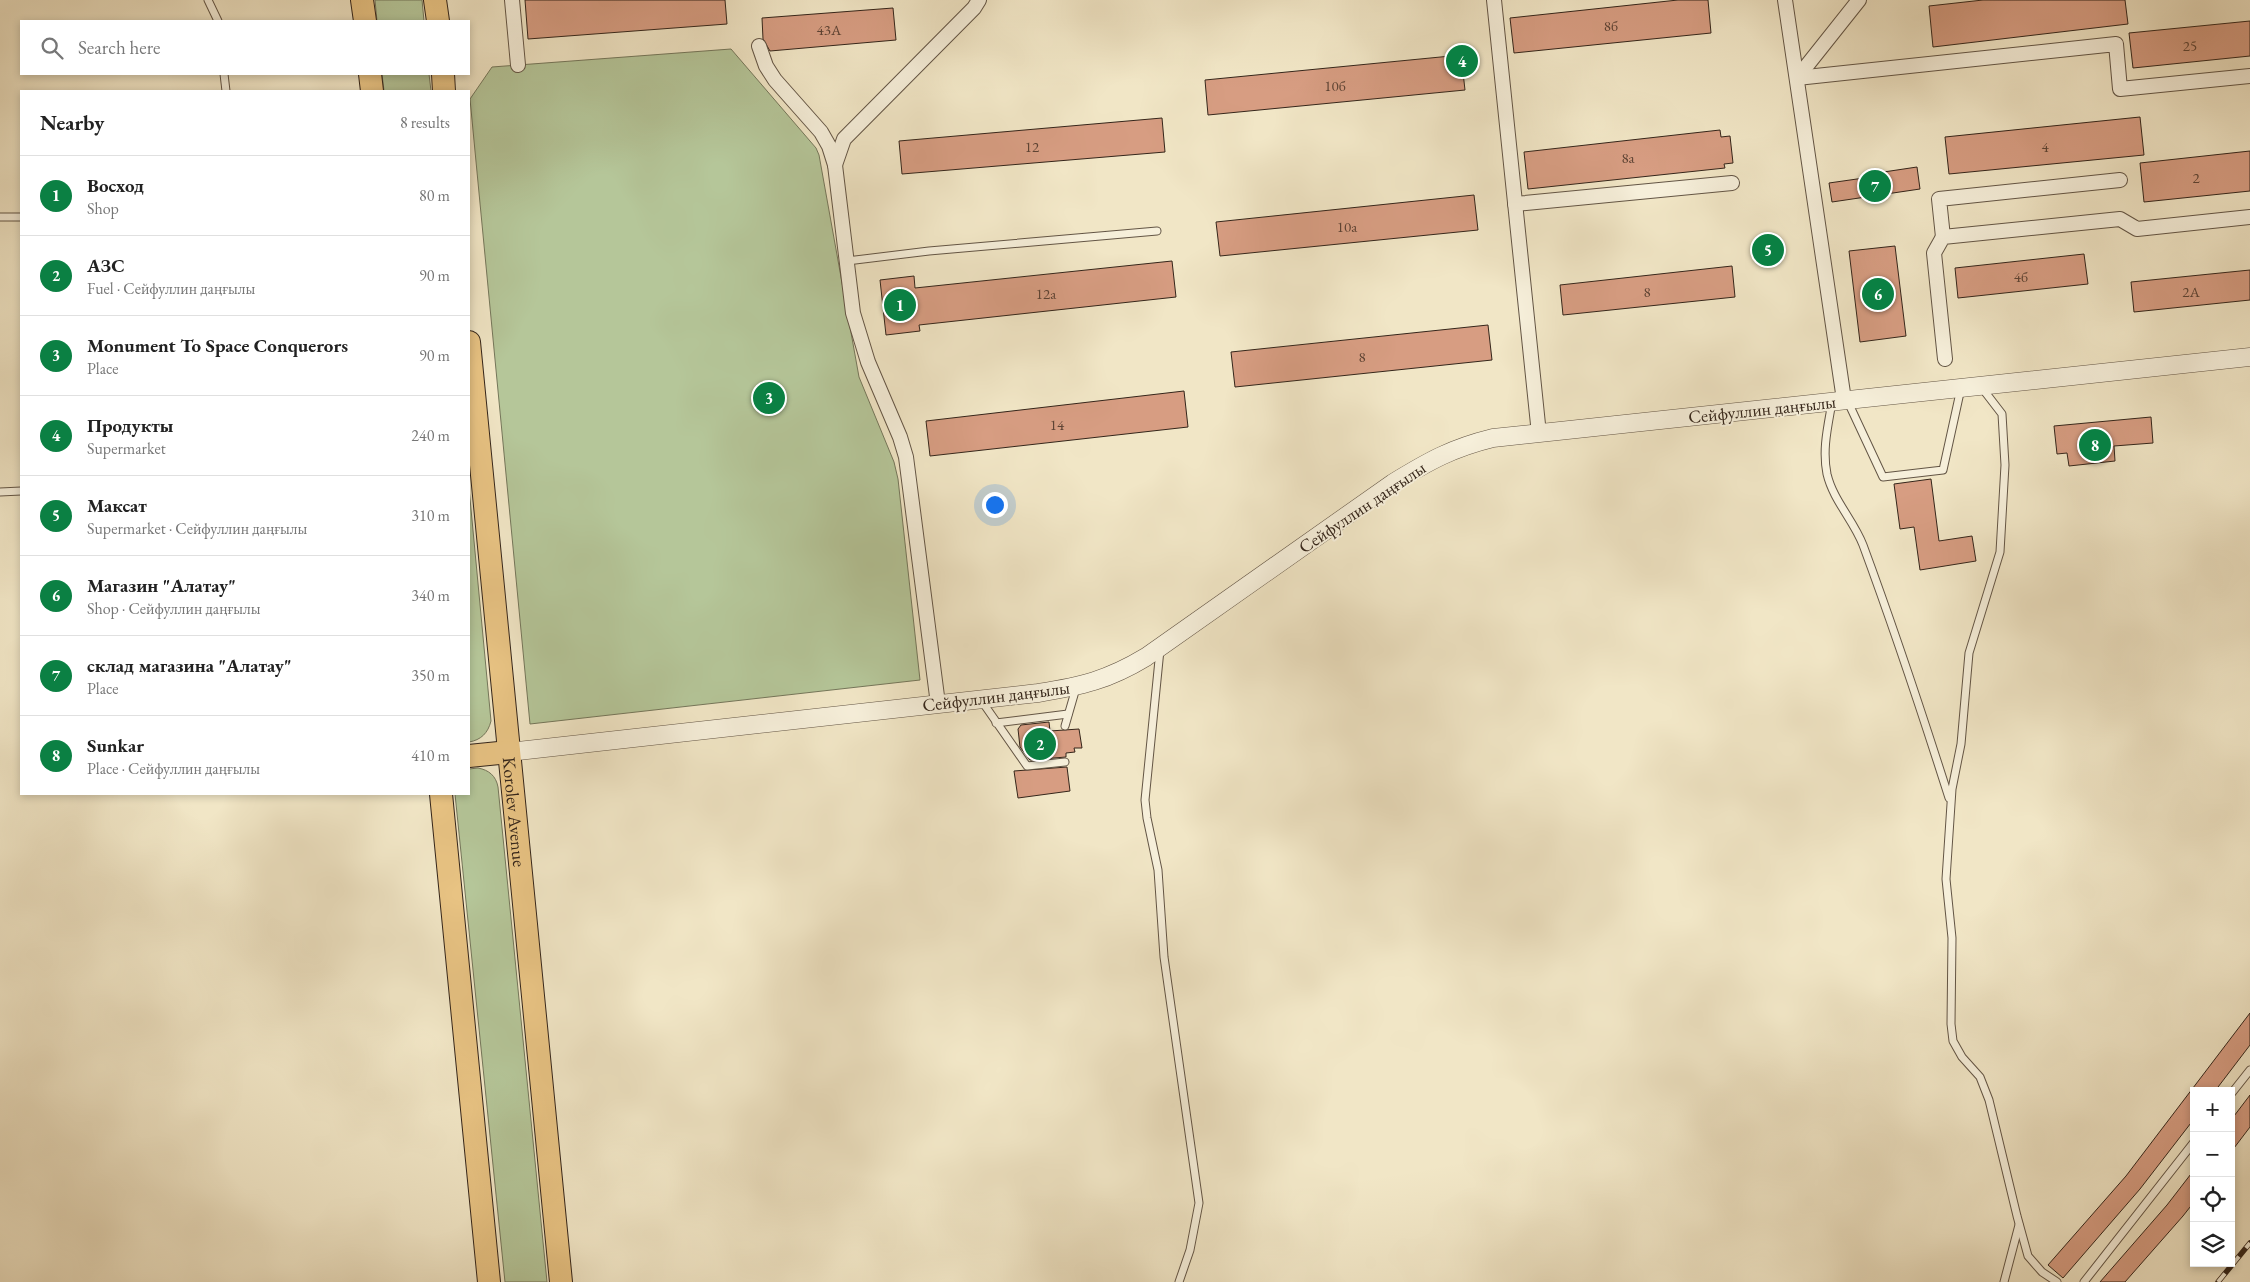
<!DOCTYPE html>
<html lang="en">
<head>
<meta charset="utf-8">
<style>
	:root { --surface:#fff; --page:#f2f2f2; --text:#222; --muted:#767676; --line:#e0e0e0; --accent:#0b8043 }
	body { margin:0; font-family:"EB Garamond",serif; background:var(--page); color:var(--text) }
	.controls { position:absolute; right:15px; bottom:15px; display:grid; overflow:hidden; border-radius:0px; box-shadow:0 2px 8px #0003 }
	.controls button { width:45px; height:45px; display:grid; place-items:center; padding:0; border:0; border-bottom:1px solid var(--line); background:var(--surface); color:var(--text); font:25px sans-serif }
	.you { position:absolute; left:994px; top:504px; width:18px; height:18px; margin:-12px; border:4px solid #fff; border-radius:50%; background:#1a73e8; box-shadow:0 0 0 8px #1a73e833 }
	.badge { display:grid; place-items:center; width:32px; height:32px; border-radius:50%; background:var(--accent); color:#fff; font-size:16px; font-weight:700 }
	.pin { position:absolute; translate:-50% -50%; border:2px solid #fff; box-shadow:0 1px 5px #0006 }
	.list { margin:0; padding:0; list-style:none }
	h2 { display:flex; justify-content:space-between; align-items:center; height:65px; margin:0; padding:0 20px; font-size:21px }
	h2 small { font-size:16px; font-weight:400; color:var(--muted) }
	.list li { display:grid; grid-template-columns:32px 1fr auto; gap:15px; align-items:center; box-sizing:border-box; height:80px; padding:0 20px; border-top:1px solid var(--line) }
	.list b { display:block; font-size:19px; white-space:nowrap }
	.list p { margin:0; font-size:16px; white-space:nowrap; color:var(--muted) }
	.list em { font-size:16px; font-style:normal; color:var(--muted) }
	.icon { flex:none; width:28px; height:28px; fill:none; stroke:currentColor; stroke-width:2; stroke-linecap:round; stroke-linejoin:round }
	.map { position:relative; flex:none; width:2250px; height:1282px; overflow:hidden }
	.search { position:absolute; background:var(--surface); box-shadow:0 2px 8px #0003; left:20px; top:20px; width:450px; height:55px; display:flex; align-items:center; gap:12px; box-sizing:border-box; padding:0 18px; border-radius:0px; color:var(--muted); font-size:19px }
	.panel { position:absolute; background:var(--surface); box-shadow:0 2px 8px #0003; left:20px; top:90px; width:450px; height:705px; border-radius:0px }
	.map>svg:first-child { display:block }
	.green { fill:#b5c699; stroke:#74765a }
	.building { fill:#d79d82; stroke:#34251a }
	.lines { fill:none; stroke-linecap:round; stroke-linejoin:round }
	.service-casing { stroke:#635545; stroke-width:9 }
	.minor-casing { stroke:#635545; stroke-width:16 }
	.tertiary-casing { stroke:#635545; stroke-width:19 }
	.primary-casing { stroke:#34251a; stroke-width:24 }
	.service { stroke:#f6efda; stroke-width:7 }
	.minor { stroke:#f6efda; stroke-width:14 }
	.tertiary { stroke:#f6efda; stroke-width:18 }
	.primary { stroke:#e8c383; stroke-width:22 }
	.rail-casing { stroke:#34251a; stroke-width:5.5 }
	.rail { stroke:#f6efda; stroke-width:4; stroke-dasharray:11; stroke-linecap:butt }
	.labels { text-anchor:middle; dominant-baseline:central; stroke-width:4; stroke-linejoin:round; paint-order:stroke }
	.number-label { font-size:15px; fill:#5d4334 }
	.street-label { font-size:18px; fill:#34251a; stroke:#f6efda }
</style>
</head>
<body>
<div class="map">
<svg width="2250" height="1282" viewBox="0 0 2250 1282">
	<rect width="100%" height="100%" fill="#f1e6c6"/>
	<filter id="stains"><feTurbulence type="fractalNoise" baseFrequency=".004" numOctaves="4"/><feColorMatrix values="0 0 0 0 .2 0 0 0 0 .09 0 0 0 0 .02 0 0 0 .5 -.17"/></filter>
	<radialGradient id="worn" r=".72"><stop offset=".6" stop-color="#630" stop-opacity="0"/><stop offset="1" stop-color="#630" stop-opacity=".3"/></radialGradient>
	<g class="green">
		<path d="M375,0h47l2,21h-47z"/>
		<path d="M731,49l85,99 3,7 40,222 35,85 4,17 22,201 -390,44 -60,-625 22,-32z"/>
		<path d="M382,74h47l2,17h-47z"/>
		<path d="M469,488l22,233c-3,12 -10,19 -22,21z"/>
		<path d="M478,768c11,2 18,8 20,19l49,495h-42l-50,-488h14v-25z"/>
	</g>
	<g class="building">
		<path d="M525,0h200l2,24 -199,15z"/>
		<path d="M1678,0h30l3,33 -197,20 -4,-35z"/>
		<path d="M1983,0h142l3,24 -195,23 -4,-41z"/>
		<path d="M893,8l3,32 -126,11 -7,-12 -1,-21z"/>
		<path d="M2250,21v35l-117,12 -4,-35z"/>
		<path d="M1461,55l4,35 -257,25 -3,-35z"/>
		<path d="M2140,117l4,38 -195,19 -4,-37z"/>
		<path d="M1162,118l3,34 -263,22 -3,-33z"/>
		<path d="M1720,130l1,7 9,-1 3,27 -9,1 1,4 -197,21 -4,-37z"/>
		<path d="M2250,151v40l-106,11 -4,-39z"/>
		<path d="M1917,167l3,22 -88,13 -3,-19 49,-7 -1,-3z"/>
		<path d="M1474,195l4,35 -258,26 -4,-34z"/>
		<path d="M1895,246l11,90 -46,6 -11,-91z"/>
		<path d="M2084,254l4,30 -130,14 -3,-30z"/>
		<path d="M1172,261l4,36 -257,28 1,6 -34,4 -6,-55 34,-4 1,12z"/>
		<path d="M1732,266l3,31 -172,18 -3,-30z"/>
		<path d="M2250,270v30l-116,12 -3,-30z"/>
		<path d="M1488,325l4,35 -257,27 -4,-35z"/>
		<path d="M1184,391l4,36 -258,29 -4,-35z"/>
		<path d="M2151,417l2,26 -39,3 1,15 -46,5 -2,-13 -10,1 -3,-28z"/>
		<path d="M1931,479l8,62 33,-5 4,25 -56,9 -6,-43 -14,2 -6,-45z"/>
		<path d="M1049,722l1,9 29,-2 3,19h-8l1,4 -9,1v4l-36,3 -10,-13 -2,-18 3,-4z"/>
		<path d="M1067,767l3,24 -52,7 -4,-27z"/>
		<path d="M2250,1013v32l-35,46h-21v28l-54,70 -77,89 -15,-13 78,-89z"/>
		<path d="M2250,1095v32l-19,25v-32z"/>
		<path d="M2194,1170v32l-11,14 -58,66h-25l67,-77z"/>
	</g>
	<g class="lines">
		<defs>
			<g id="service">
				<path d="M208,0l10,21"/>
				<path d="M224,74l2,17"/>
				<path d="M0,217h21"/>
				<path d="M847,261l82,-10 228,-20"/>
				<path d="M1982,388l20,26 3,51 -5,87 -31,101 -8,91 -9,45 -6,90 6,59 -1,86 2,17 9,16 18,20 9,23 28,116 11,40 14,16 15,10"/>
				<path d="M1832,402c-4,24 -10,47 -5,72 6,26 27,47 36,71 31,84 59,168 86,253"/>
				<path d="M1848,402l35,75 60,-7 18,-82"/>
				<path d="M0,492l21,-1"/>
				<path d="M1160,650l-15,150 2,18 11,52 6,87 35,246 -9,47 -11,32"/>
				<path d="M981,700l46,66 38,-4"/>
				<path d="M996,723l72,-9"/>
				<path d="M1065,726l11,-38"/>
				<path d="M2231,1094l19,-24"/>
				<path d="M2004,1282l15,-57"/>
				<path d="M2084,1282l110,-140"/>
			</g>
			<g id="minor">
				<path d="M512,0l6,65"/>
				<path d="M1494,0l45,434"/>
				<path d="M1785,0l59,400"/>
				<path d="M759,46l7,20 9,14 46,52 8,14 6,19 18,148 15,49 32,75 6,20 32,247"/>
				<path d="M1797,78l319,-34 4,45 130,-13"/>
				<path d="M1797,78l62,-78"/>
				<path d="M835,165l9,-26 130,-131 5,-8"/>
				<path d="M1515,204l217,-21"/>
				<path d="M1943,237l-4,-38 181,-19"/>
				<path d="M1945,359l-11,-106 9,-16 177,-18 17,10 113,-12"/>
			</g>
			<path id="tertiary" d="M509,752l529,-59c44,-7 70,-13 108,-36l247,-174c36,-22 59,-35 100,-45l757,-81"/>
			<g id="primary">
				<path d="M362,0l3,21"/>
				<path d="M435,0l3,21"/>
				<path d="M370,74l2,17"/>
				<path d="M443,74l1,17"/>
				<path id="s1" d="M469,342l92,940"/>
				<path d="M469,756l40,-4"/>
				<path d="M441,794l48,488"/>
			</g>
		</defs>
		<use href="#service" class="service-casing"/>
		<use href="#minor" class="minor-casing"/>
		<use href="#tertiary" class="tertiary-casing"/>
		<use href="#primary" class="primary-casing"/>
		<use href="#service" class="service"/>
		<use href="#minor" class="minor"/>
		<use href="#tertiary" class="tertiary"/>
		<use href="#primary" class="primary"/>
		<defs>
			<path id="rail" d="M2218,1282l32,-39"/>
		</defs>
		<use href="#rail" class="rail-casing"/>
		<use href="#rail" class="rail"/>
	</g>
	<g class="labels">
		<g class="number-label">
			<text x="1611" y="25">8б</text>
			<text x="829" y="29">43А</text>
			<text x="2190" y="45">25</text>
			<text x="1335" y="85">10б</text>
			<text x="1032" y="146">12</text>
			<text x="2045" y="146">4</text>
			<text x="1628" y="157">8а</text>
			<text x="2196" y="177">2</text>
			<text x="1347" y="226">10а</text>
			<text x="2021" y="276">4б</text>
			<text x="1647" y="291">8</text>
			<text x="2191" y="291">2А</text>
			<text x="1046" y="293">12а</text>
			<text x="1362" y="356">8</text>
			<text x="1057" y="424">14</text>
		</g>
		<g class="street-label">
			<text transform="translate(1762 409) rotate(-6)">Сейфуллин даңғылы</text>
			<text transform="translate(1362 507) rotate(-34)">Сейфуллин даңғылы</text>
			<text transform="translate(996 696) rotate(-7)">Сейфуллин даңғылы</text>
			<text stroke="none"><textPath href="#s1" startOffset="472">Korolev Avenue</textPath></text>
		</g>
	</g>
	<rect width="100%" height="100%" filter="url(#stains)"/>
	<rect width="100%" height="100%" fill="url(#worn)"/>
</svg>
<div class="controls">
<button>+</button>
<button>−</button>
<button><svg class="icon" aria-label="locate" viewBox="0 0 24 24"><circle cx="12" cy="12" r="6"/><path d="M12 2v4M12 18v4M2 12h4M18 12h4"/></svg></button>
<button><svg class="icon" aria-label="layers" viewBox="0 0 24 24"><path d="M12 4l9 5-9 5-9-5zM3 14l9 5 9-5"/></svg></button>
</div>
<div class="you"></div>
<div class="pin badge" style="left:900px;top:305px">1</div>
<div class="pin badge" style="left:1040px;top:744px">2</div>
<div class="pin badge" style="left:769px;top:398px">3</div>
<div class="pin badge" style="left:1462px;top:61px">4</div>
<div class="pin badge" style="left:1768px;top:250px">5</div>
<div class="pin badge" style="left:1878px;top:294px">6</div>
<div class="pin badge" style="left:1875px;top:186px">7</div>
<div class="pin badge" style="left:2095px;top:445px">8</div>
<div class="search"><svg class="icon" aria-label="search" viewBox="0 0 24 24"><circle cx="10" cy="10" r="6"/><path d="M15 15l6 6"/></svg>Search here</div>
<section class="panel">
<h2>Nearby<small>8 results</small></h2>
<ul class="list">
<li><span class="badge">1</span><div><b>Восход</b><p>Shop</p></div><em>80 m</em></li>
<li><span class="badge">2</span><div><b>АЗС</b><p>Fuel · Сейфуллин даңғылы</p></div><em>90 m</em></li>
<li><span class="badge">3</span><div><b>Monument To Space Conquerors</b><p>Place</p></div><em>90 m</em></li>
<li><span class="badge">4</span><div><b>Продукты</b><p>Supermarket</p></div><em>240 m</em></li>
<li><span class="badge">5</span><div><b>Максат</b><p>Supermarket · Сейфуллин даңғылы</p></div><em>310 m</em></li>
<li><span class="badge">6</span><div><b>Магазин &quot;Алатау&quot;</b><p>Shop · Сейфуллин даңғылы</p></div><em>340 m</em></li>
<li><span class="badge">7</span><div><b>склад магазина &quot;Алатау&quot;</b><p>Place</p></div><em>350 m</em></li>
<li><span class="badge">8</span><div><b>Sunkar</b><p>Place · Сейфуллин даңғылы</p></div><em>410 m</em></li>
</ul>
</section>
</div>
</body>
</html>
